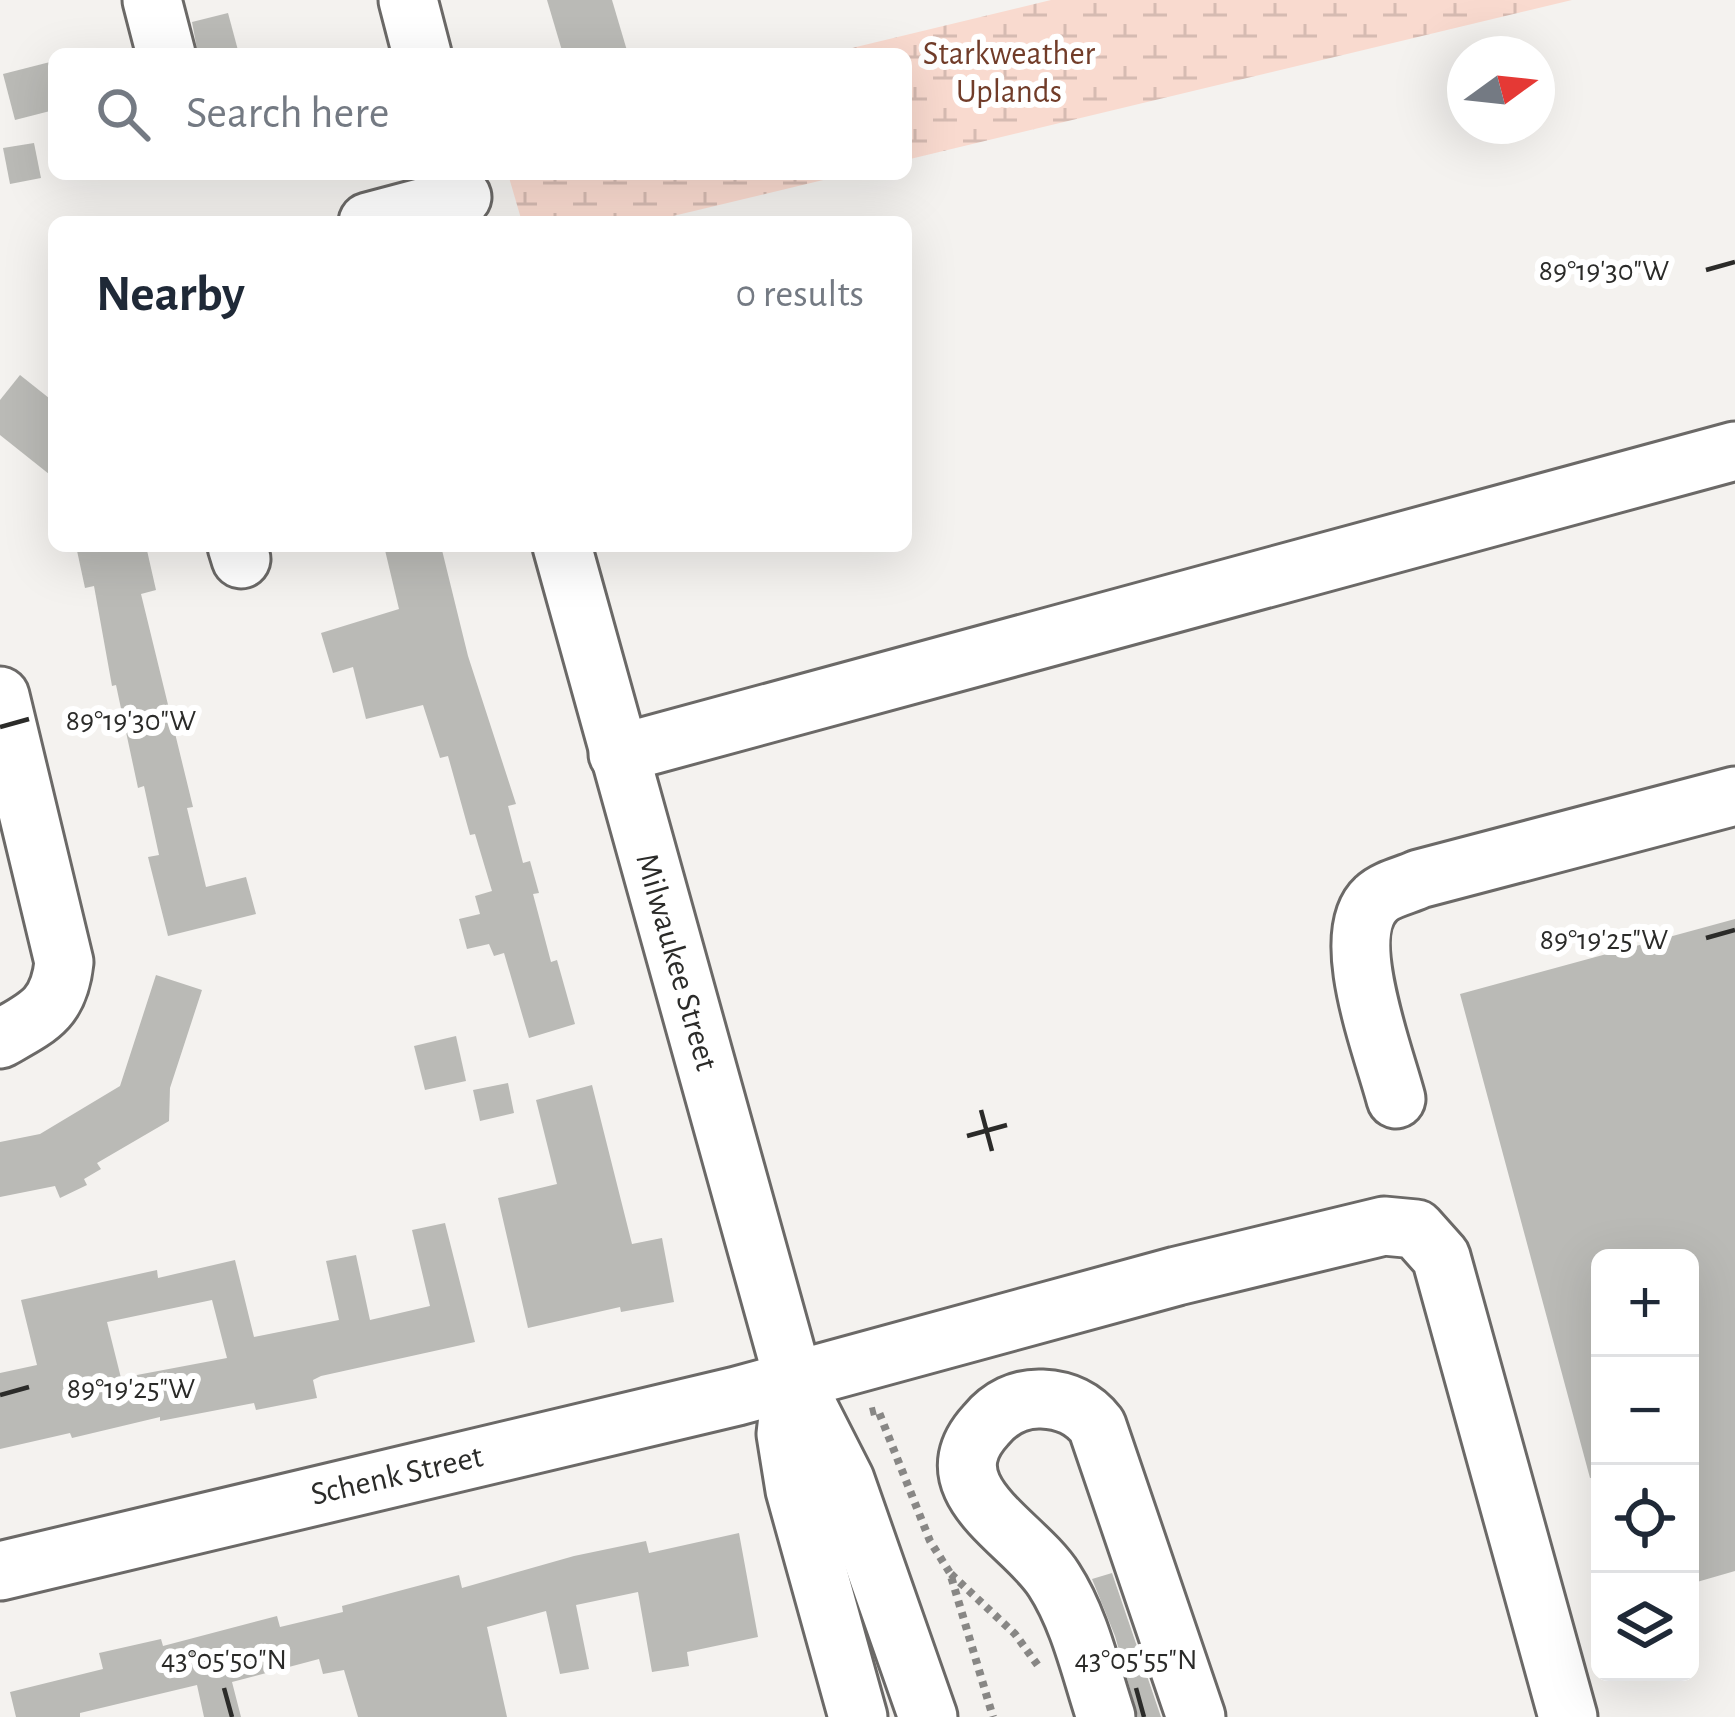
<!DOCTYPE html>
<html lang="en">
<head>
<meta charset="utf-8">
<style>
	:root { --surface:#fff; --page:#f6f6f7; --text:#1f2937; --muted:#747a83; --line:#e0e1e3 }
	body { margin:0; font-family:"Alegreya Sans",sans-serif; background:var(--page); color:var(--text) }
	.controls { position:absolute; right:36px; bottom:36px; display:grid; overflow:hidden; border-radius:18px; box-shadow:0 12px 48px #0002 }
	.controls button { width:108px; height:108px; display:grid; place-items:center; padding:0; border:0; border-bottom:3px solid var(--line); background:var(--surface); color:var(--text); font:60px sans-serif }
	.compass { position:absolute; left:1447px; top:36px; width:108px; height:108px; border-radius:50%; background:var(--surface); box-shadow:0 12px 48px #0002; rotate:75deg }
	.list { margin:0; padding:0; list-style:none }
	h2 { display:flex; justify-content:space-between; align-items:center; height:156px; margin:0; padding:0 48px; font-size:51px }
	h2 small { font-size:39px; font-weight:400; color:var(--muted) }
	.icon { flex:none; width:66px; height:66px; fill:none; stroke:currentColor; stroke-width:2; stroke-linecap:round; stroke-linejoin:round }
	.map { position:relative; flex:none; width:1735px; height:1717px; overflow:hidden }
	.search { position:absolute; background:var(--surface); box-shadow:0 12px 48px #0002; left:48px; top:48px; width:864px; height:132px; display:flex; align-items:center; gap:30px; box-sizing:border-box; padding:0 42px; border-radius:18px; color:var(--muted); font-size:45px }
	.panel { position:absolute; background:var(--surface); box-shadow:0 12px 48px #0002; left:48px; top:216px; width:864px; height:336px; border-radius:18px }
	.map>svg:first-child { display:block }
	.wetland { fill:url(#wetland-marsh) }
	.building { fill:#babab6; fill-rule:evenodd }
	.lines { fill:none; stroke-linecap:round; stroke-linejoin:round }
	.minor-casing { stroke:#6b6967; stroke-width:63 }
	.path { stroke:#888785; stroke-width:8; stroke-dasharray:6 6; stroke-linecap:butt }
	.minor { stroke:#fff; stroke-width:57 }
	.ticks { fill:none; stroke:#2b2b29; stroke-width:4.5 }
	.labels { text-anchor:middle; dominant-baseline:central; stroke-width:12; stroke-linejoin:round; paint-order:stroke }
	.park-label { font-size:33px; fill:#713c29; stroke:#fff }
	.street-label { font-size:33px; fill:#2b2b29; stroke:#fff }
	.ticks-label { font-size:30px; text-anchor:middle; fill:#2b2b29; stroke:#fff; stroke-width:12; stroke-linejoin:round; paint-order:stroke }
</style>
</head>
<body>
<div class="map">
<svg width="1735" height="1717" viewBox="0 0 1735 1717">
	<defs>
		<pattern id="wetland-marsh" width="20" height="14" patternUnits="userSpaceOnUse" patternTransform="scale(3)"><rect width="20" height="14" fill="#f9dacf"/><path d="M1 5h8M5 5V1M11 12h8M15 12V8" fill="none" stroke="#d6bbb2"/></pattern>
	</defs>
	<rect width="100%" height="100%" fill="#f4f2ef"/>
	<g class="wetland">
		<path d="M1051,0h521l-666,160v-106h-79z"/>
		<path d="M508,174h340l-200,48h-126z"/>
	</g>
	<g class="building">
		<path d="M547,0h65l16,54h-65z"/>
		<path d="M228,13l11,41h-41l-6,-32z"/>
		<path d="M54,61v49l-39,10 -12,-46z"/>
		<path d="M34,143l7,35 -31,6 -7,-36z"/>
		<path d="M20,375l34,27v76l-54,-43v-35z"/>
		<path d="M76,546h70l10,44 -15,4 52,213 -6,1 19,79 40,-10 10,37 -88,22 -20,-79 11,-2 -15,-69 -6,2 -22,-103 -4,1 -18,-100 -9,2z"/>
		<path d="M384,546h57l27,110 48,148 -8,2 15,57 7,-2 9,32 -6,1 18,68 6,-2 18,64 -46,14 -25,-85 -10,3 -5,-12 -22,5 -8,-30 21,-5 -5,-18 17,-5 -17,-57 -5,1 -22,-79 -8,2 -17,-53 -57,14 -13,-52 -20,6 -12,-40 78,-24z"/>
		<path d="M1735,919v652l-45,13v-326h-90v219l-10,1 -130,-484z"/>
		<path d="M156,975l46,15 -32,98 -1,33 -72,42 4,6 -17,10 3,6 -27,13 -5,-12 -55,11v-55l40,-8 80,-48z"/>
		<path d="M456,1036l10,45 -41,9 -11,-44z"/>
		<path d="M508,1083l6,30 -34,8 -7,-31z"/>
		<path d="M592,1085l40,159 30,-6 12,64 -53,10 -1,-5 -92,21 -30,-130 59,-14 -21,-84z"/>
		<path d="M445,1223l30,119 -154,34 -8,4 4,18 -61,12 -2,-7 -94,18v-4l-88,21 -2,-5 -70,16v-76l37,-8 -16,-65 136,-30 1,8 77,-18 19,77 85,-17 -13,-59 30,-6 14,65 60,-14 -18,-76zM212,1300l15,58 -106,20 -14,-56z"/>
		<path d="M739,1533l19,104 -71,15 2,14 -37,6 -14,-80 -62,13 13,64 -29,5 -14,-63 -59,16 20,90h-149l-14,-47 -21,4 -4,-15 -87,23 9,35h-37l-7,-32 -117,28v4h-64l-6,-25 93,-23 -4,-16 62,-14 2,7 114,-30 3,11 63,-15 -1,-6 117,-31 3,13 112,-32 72,-15 3,12z"/>
		<path d="M1112,1573l49,144h-23l-23,-81 -23,-57z"/>
	</g>
	<g class="lines">
		<defs>
			<g id="minor">
				<path d="M152,0l14,54"/>
				<path d="M408,0l14,54"/>
				<path d="M368,222l94,-25"/>
				<path d="M237,546l4,13"/>
				<path d="M562,546l231,832 52,102 83,237"/>
				<path d="M0,696l64,266c-5,47 -25,55 -64,77"/>
				<path d="M618,754l1117,-303"/>
				<path d="M1396,1099c-12,-47 -59,-164 -20,-200 10,-10 31,-14 43,-20l316,-83"/>
				<path d="M792,1382l-6,52 9,56 63,227"/>
				<path d="M0,1571l737,-175 440,-120 207,-50 32,3 25,28 127,460"/>
				<path d="M1106,1717c-15,-45 -26,-97 -52,-137 -30,-48 -127,-91 -68,-155 14,-17 33,-27 56,-26 23,1 41,9 55,27l99,291"/>
			</g>
		</defs>
		<use href="#minor" class="minor-casing"/>
		<g class="path">
			<path d="M870,1412l8,-2 52,131 20,32 43,144"/>
			<path d="M951,1574l64,60 24,33"/>
		</g>
		<use href="#minor" class="minor"/>
	</g>
	<path class="ticks" d="M1706,270l29,-8M0,727l29,-8M1706,938l29,-8M981,1110l11,41M967,1136l40,-11M0,1395l29,-8M224,1688l8,29M1136,1688l8,29"/>
	<g class="labels">
		<g class="park-label">
			<text x="1009" y="54">Starkweather<tspan x="1009" dy="38">Uplands</tspan></text>
		</g>
		<g class="street-label">
			<text transform="translate(676 962) rotate(74)">Milwaukee Street</text>
			<text transform="translate(397 1476) rotate(-13)">Schenk Street</text>
		</g>
	</g>
	<g class="ticks-label">
		<text x="1604" y="280">89°19'30"W</text>
		<text x="131" y="730">89°19'30"W</text>
		<text x="1604" y="949">89°19'25"W</text>
		<text x="131" y="1398">89°19'25"W</text>
		<text x="224" y="1669">43°05'50"N</text>
		<text x="1136" y="1669">43°05'55"N</text>
	</g>
</svg>
<div class="controls">
<button>+</button>
<button>−</button>
<button><svg class="icon" aria-label="locate" viewBox="0 0 24 24"><circle cx="12" cy="12" r="6"/><path d="M12 2v4M12 18v4M2 12h4M18 12h4"/></svg></button>
<button><svg class="icon" aria-label="layers" viewBox="0 0 24 24"><path d="M12 4l9 5-9 5-9-5zM3 14l9 5 9-5"/></svg></button>
</div>
<svg class="compass" viewBox="-18 -18 36 36"><path d="M0-13l5 13h-10z" fill="#e53935"/><path d="M0 13l5-13h-10z" fill="#747a83"/></svg>
<div class="search"><svg class="icon" aria-label="search" viewBox="0 0 24 24"><circle cx="10" cy="10" r="6"/><path d="M15 15l6 6"/></svg>Search here</div>
<section class="panel">
<h2>Nearby<small>0 results</small></h2>
<ul class="list">
</ul>
</section>
</div>
</body>
</html>
